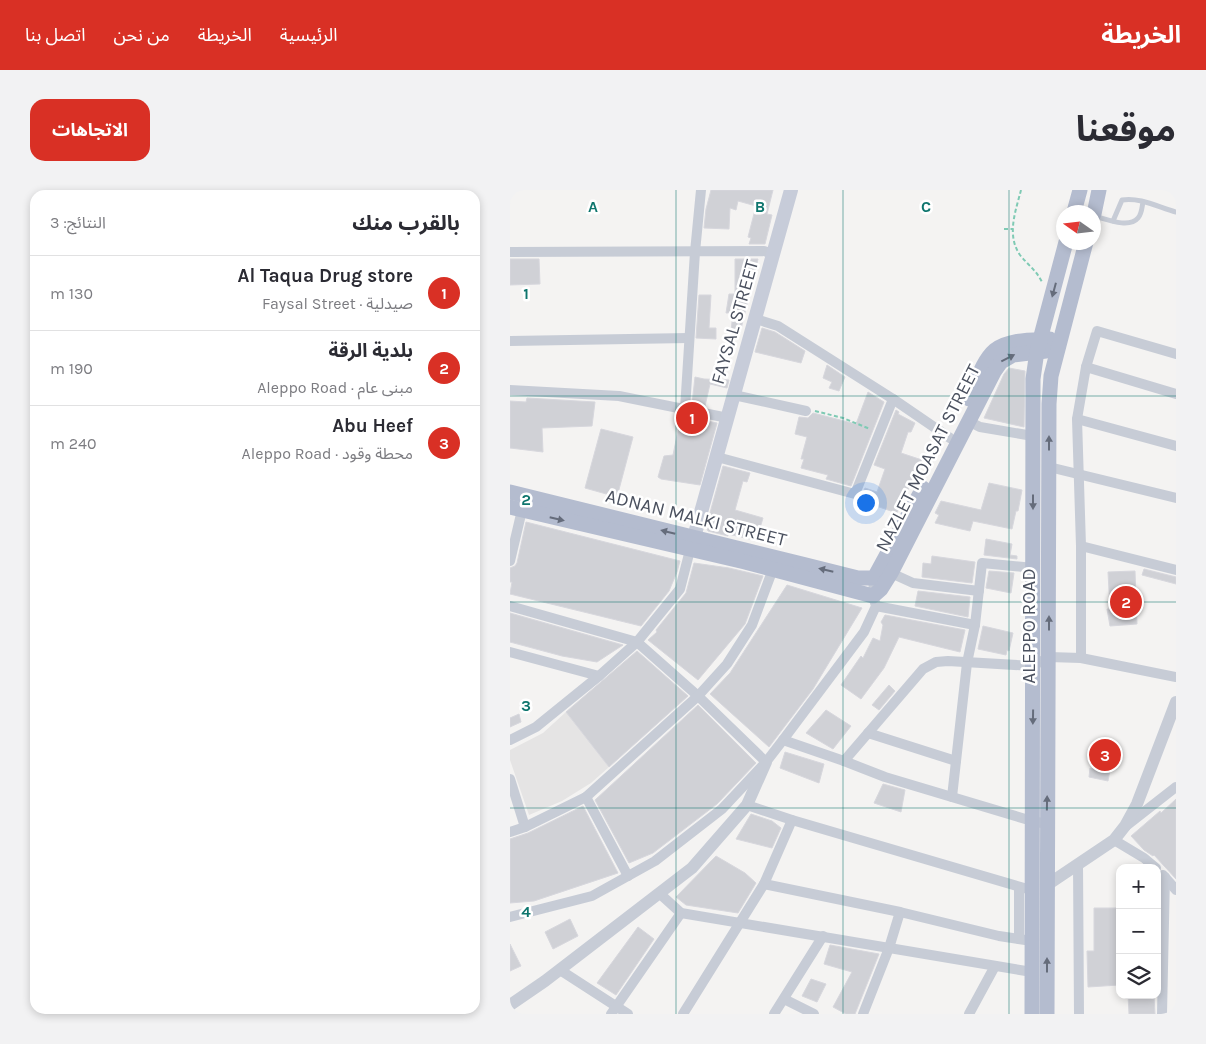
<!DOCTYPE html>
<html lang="ar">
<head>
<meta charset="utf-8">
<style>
	:root { --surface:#fff; --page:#f2f2f3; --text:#2b2b33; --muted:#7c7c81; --line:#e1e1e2; --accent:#d93025 }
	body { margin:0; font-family:Karla,"Noto Sans Arabic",sans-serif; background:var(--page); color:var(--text); direction:rtl }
	.controls { position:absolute; right:15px; bottom:15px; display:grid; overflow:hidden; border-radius:10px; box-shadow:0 2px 8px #0003 }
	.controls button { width:45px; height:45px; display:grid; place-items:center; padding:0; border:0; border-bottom:1px solid var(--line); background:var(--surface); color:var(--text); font:25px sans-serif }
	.compass { position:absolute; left:546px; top:15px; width:45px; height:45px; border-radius:50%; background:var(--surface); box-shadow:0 2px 8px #0003; rotate:284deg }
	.you { position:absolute; left:355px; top:312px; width:18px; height:18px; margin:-12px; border:4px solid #fff; border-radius:50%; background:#1a73e8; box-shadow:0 0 0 8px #1a73e833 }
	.badge { display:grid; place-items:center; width:32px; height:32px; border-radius:50%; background:var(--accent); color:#fff; font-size:16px; font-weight:700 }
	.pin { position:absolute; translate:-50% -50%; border:2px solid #fff; box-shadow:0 1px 5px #0006 }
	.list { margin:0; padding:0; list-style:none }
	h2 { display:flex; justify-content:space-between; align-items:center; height:65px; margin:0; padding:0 20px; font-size:21px }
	h2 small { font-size:16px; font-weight:400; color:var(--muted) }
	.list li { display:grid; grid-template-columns:32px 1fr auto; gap:15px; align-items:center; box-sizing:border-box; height:75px; padding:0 20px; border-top:1px solid var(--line) }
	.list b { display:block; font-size:19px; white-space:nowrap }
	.list p { margin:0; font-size:16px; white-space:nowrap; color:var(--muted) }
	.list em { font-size:16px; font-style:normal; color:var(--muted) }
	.icon { flex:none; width:28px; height:28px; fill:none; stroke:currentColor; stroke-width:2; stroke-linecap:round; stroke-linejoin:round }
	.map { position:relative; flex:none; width:666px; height:824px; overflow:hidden; direction:ltr; border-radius:15px }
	header { display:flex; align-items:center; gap:30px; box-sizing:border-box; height:70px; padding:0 25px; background:var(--accent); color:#fff }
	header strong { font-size:24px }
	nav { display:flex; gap:28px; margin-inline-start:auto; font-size:18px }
	.intro { display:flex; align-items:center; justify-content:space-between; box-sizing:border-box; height:120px; padding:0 30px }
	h1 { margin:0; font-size:35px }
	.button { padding:12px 22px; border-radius:15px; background:var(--accent); color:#fff; font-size:18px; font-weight:700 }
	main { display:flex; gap:30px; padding:0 30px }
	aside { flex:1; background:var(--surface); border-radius:15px; box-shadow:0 2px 8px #0003 }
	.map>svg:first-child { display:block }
	.education { fill:#e5e4e4 }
	.building { fill:#d0d1d6; stroke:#d7d7dd }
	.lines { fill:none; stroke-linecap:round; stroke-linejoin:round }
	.path { stroke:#7fcab4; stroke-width:2; stroke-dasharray:4 2.5; stroke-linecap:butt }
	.service { stroke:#c7ccd6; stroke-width:5 }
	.minor { stroke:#c7ccd6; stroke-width:10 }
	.tertiary { stroke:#c7ccd6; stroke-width:12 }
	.secondary { stroke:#c7ccd9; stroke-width:14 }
	.primary { stroke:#b4bccf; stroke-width:15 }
	.oneway { fill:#656c7b }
	.grid { fill:none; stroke:#0f766e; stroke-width:1; stroke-opacity:0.55 }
	.labels { text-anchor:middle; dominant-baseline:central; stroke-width:5; stroke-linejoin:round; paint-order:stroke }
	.street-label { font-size:19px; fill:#4b515f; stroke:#fff }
	.grid-label { font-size:16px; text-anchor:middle; font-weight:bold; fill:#0f766e; stroke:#fff; stroke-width:5; stroke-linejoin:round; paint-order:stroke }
</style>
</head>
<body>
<header>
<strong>الخريطة</strong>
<nav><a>الرئيسية</a><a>الخريطة</a><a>من نحن</a><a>اتصل بنا</a></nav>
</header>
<div class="intro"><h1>موقعنا</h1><a class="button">الاتجاهات</a></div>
<main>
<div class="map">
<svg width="666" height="824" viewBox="0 0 666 824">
	<rect width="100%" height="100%" fill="#f4f3f2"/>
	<path class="education" d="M56,522l43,55 -18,16 -29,18 -33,14 -19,-55v-10l33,-17z"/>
	<g class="building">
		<path d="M201,0h62l-6,24 5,1 -7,29h-16l2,-6 -3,-1 8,-31 -18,-5 -2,9 -6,-2 -1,21 -25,-1 2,-19z"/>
		<path d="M0,69h29l1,25 -30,1z"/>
		<path d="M225,69h23l-18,74 -9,-2 2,-18h-7l3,-19h6z"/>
		<path d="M189,105h12l-2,33h7v11l-20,-1z"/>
		<path d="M252,138l13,4 30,19 -4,12 -46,-11z"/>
		<path d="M317,175l18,12 -6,14 -10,-3 3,-6 -9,-4z"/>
		<path d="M499,178l16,3 -1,56 -40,-9 20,-44z"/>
		<path d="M185,187l9,2 25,1 -2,8 -17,-4 -5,22 -13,-2z"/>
		<path d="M358,202l16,10 -33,84 -25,-7 2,-4 -27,-7 3,-9h-3l6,-22 -12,-3 4,-17 9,1 5,-5 43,11z"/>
		<path d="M17,208l68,4 -3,24 -50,2 1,24 -33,-4v-47l16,1z"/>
		<path d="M386,220l3,2 -1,2 17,9 -4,9h-3l-7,21 21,7 -25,53 -39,-13 3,-3 4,-9 12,4 8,-23 -11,-4z"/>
		<path d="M171,226l36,7 -17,62 -39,-6 -3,-2 6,-21 9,-1z"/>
		<path d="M91,239l32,8 -16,60 -32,-9z"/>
		<path d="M213,276l27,7 -3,9 -4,-1 -8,29 28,8 -6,20h-2l-1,2 -26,-6v2l-20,-5 -2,-4z"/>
		<path d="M479,293l33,7 -4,21h-2l-4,18 -39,-8 -3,10 -35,-8 4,-8 -4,-2 6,-12 40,9z"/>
		<path d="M16,332l154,39 -3,11 -8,19 -28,35 -131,-32 2,-12h-2v-14l5,-2 2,-3z"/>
		<path d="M476,349l26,5 -2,11 7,1v3l-33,-4z"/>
		<path d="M422,366l43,6 -3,21 -50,-6 1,-14 8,1z"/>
		<path d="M184,373l35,5 34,8 -18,48 -47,56 -50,-40 9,-8 -1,-2 30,-37z"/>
		<path d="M634,379l32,8v7l-34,-9z"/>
		<path d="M479,381l25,2 -3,20 -25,-5z"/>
		<path d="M625,381l2,53 -27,2 -3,-17h3l-2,-37z"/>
		<path d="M277,395l75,23 -49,81 -44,58 -59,-53 20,-21z"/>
		<path d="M408,401l52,6 -2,20 -53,-11z"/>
		<path d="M0,423l113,32 -26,17 -35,-6 -52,-14z"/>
		<path d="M375,425l80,15 -5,22 -61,-15 -15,31 -23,31 -20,-14 20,-29 2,2 10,-20 7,3 3,-16 -2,-3z"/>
		<path d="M473,436l30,7 -4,18 -2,-1 -1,5 -28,-6z"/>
		<path d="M127,461l51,45 -79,71 -43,-55z"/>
		<path d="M379,495l6,6 -16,19 -7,-5z"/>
		<path d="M188,515l58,58 -39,41 -64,49 -24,10 -34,-63z"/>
		<path d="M316,520l25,16 -18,23 -27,-16z"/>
		<path d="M9,524l2,8 -11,5v-9z"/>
		<path d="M590,549l15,3 -7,39 -19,-4 1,-9 5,1z"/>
		<path d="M275,562l39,12 -5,19 -39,-15z"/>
		<path d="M373,594l22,6 -4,22 -27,-9z"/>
		<path d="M666,609v80l-22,-24 -1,1 -9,-6 -13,-14 29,-25 1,2z"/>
		<path d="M73,616l35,67 -84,28 -24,2v-64l18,-6z"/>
		<path d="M241,624l21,7 9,7 -9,20 -36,-9z"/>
		<path d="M206,666l29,17 11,10 -18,30 -52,-8 -10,-8z"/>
		<path d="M584,718h26v30h-3l2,47 -31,2 -1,-36h7z"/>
		<path d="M60,729l8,17 -25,13 -8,-17z"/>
		<path d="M128,737l16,12 -38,56 -19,-12z"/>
		<path d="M0,754l11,22 -11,5z"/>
		<path d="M320,755l49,9 -24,60h-9l-13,-7 19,-35 -28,-8z"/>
		<path d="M301,789l15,5 -9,18 -15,-6z"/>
		<path d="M618,805h26l1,19h-26z"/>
	</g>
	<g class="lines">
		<g class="path">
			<path d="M511,0c-5,20 -15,45 -1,65 8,10 16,15 22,27"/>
			<path d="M494,39h9"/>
			<path d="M305,221l28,7 27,11"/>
		</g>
		<g class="service">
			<path d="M584,26c12,3 35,13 44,2 4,-4 4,-12 5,-16"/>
			<path d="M603,31l9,-21c18,-3 36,7 54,12"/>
		</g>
		<g class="minor">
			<path d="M0,62l254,-1 9,3"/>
			<path d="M246,129l22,7 115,73 57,39"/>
			<path d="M0,151l179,-3"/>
			<path d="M576,177l90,27"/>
			<path d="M0,200l109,6 109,22"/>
			<path d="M224,205l72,16"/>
			<path d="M175,219l10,-157 6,-62"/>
			<path d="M567,229l99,27"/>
			<path d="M458,231l12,6 53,9"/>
			<path d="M207,267l138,37 38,-95"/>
			<path d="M539,277l127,31"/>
			<path d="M571,356l95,24"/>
			<path d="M0,371l12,-51"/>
			<path d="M381,383l22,10 66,8"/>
			<path d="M0,416l127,36 61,54 68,66"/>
			<path d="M366,416l99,19"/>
			<path d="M0,462l89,24"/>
			<path d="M571,468v-112l-4,-127 9,-52 11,-36 79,23"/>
			<path d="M358,543l88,28"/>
			<path d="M0,550l26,-13 63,-51 38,-34 43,-53 10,-39"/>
			<path d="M273,550l61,21 41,16 147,44 15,3"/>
			<path d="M334,571l79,-92 13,-7 12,-1 85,5 16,-9 32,1 95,19"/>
			<path d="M0,589l15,48"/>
			<path d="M76,607l42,79"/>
			<path d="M442,607l15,-134 8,-38 7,-62 52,5"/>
			<path d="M237,615l45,15 239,70"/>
			<path d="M616,636l50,-39"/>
			<path d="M0,642l15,-5 61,-30 112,-101 29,-32 25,-39 21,-56"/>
			<path d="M604,650l30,18 12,10"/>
			<path d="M568,674l1,150"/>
			<path d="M653,685l13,15"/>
			<path d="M254,694l136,28 99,24 33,5"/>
			<path d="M149,703l22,20 351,59"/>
			<path d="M0,727l82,-21 63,-35 67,-52 44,-47 17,-22 81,-108 12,-26 -3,-10 1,-18"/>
			<path d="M509,749v-52"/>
			<path d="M50,780l68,44"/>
			<path d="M274,809l30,15"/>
			<path d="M101,824l70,-101"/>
			<path d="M173,824l81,-130 28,-64"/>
			<path d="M264,824l49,-78"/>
			<path d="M353,824l26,-66 11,-36"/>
			<path d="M459,824l26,-48"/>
			<path d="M652,824l3,-137"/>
		</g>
		<g class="tertiary">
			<path d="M537,695l67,-45 11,-14 12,-22 39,-102"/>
			<path d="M0,815l35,-24 147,-113 55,-63 19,-43"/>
		</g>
		<path class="secondary" d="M181,358l100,-358"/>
		<g class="primary">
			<path d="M564,22l6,-22"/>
			<path d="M584,24l5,-24"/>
			<path d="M459,209c7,-15 13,-38 26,-49 15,-11 38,-10 55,-11"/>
			<path d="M0,302l292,72 56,14h16l49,-90"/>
			<path d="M0,317l235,55 128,34 8,-7 10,-16 103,-201 7,-10 12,-7 33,-4"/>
			<path d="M522,824l1,-635 4,-28 29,-109"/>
			<path d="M537,824l2,-610 2,-28 35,-134"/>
		</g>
	</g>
	<defs><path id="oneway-solid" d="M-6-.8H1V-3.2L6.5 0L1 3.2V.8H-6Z" transform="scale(1.25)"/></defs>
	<g class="oneway">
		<use href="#oneway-solid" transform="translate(544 100) rotate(105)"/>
		<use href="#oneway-solid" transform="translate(498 168) rotate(-27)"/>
		<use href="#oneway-solid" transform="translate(539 253) rotate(-90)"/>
		<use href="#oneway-solid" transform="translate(523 312) rotate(90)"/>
		<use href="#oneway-solid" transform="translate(47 329) rotate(13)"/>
		<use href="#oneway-solid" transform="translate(158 342) rotate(-166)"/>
		<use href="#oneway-solid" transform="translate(316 380) rotate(-167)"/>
		<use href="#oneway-solid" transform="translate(539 433) rotate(-90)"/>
		<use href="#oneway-solid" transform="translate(523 527) rotate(91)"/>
		<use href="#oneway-solid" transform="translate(537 613) rotate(-89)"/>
		<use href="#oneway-solid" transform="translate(537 775) rotate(-90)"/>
	</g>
	<path class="grid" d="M166,0v824M333,0v824M499,0v824M0,206h666M0,412h666M0,618h666"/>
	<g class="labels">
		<g class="street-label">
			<text transform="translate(225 132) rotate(-74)">FAYSAL STREET</text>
			<text transform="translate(418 268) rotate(-63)">NAZLET MOASAT STREET</text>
			<text transform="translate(186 328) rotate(14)">ADNAN MALKI STREET</text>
			<text transform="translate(519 436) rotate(-90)">ALEPPO ROAD</text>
		</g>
	</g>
	<g class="grid-label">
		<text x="83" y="22">A</text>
		<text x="250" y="22">B</text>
		<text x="416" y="22">C</text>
		<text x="16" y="109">1</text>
		<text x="16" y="315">2</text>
		<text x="16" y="521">3</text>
		<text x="16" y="727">4</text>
	</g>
</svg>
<div class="controls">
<button>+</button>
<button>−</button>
<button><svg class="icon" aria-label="layers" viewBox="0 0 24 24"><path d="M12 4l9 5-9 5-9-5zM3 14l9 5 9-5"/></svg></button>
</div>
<svg class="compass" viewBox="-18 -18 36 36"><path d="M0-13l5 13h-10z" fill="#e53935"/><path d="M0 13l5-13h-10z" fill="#7c7c81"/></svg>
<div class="you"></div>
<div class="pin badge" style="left:182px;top:228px">1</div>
<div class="pin badge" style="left:616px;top:412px">2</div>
<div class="pin badge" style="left:595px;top:565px">3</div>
</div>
<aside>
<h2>بالقرب منك<small>النتائج: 3</small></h2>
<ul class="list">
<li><span class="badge">1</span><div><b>Al Taqua Drug store</b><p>صيدلية · Faysal Street</p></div><em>130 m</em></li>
<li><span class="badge">2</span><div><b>بلدية الرقة</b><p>مبنى عام · Aleppo Road</p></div><em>190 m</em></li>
<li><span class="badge">3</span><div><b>Abu Heef</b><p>محطة وقود · Aleppo Road</p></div><em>240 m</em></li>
</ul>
</aside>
</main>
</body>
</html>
